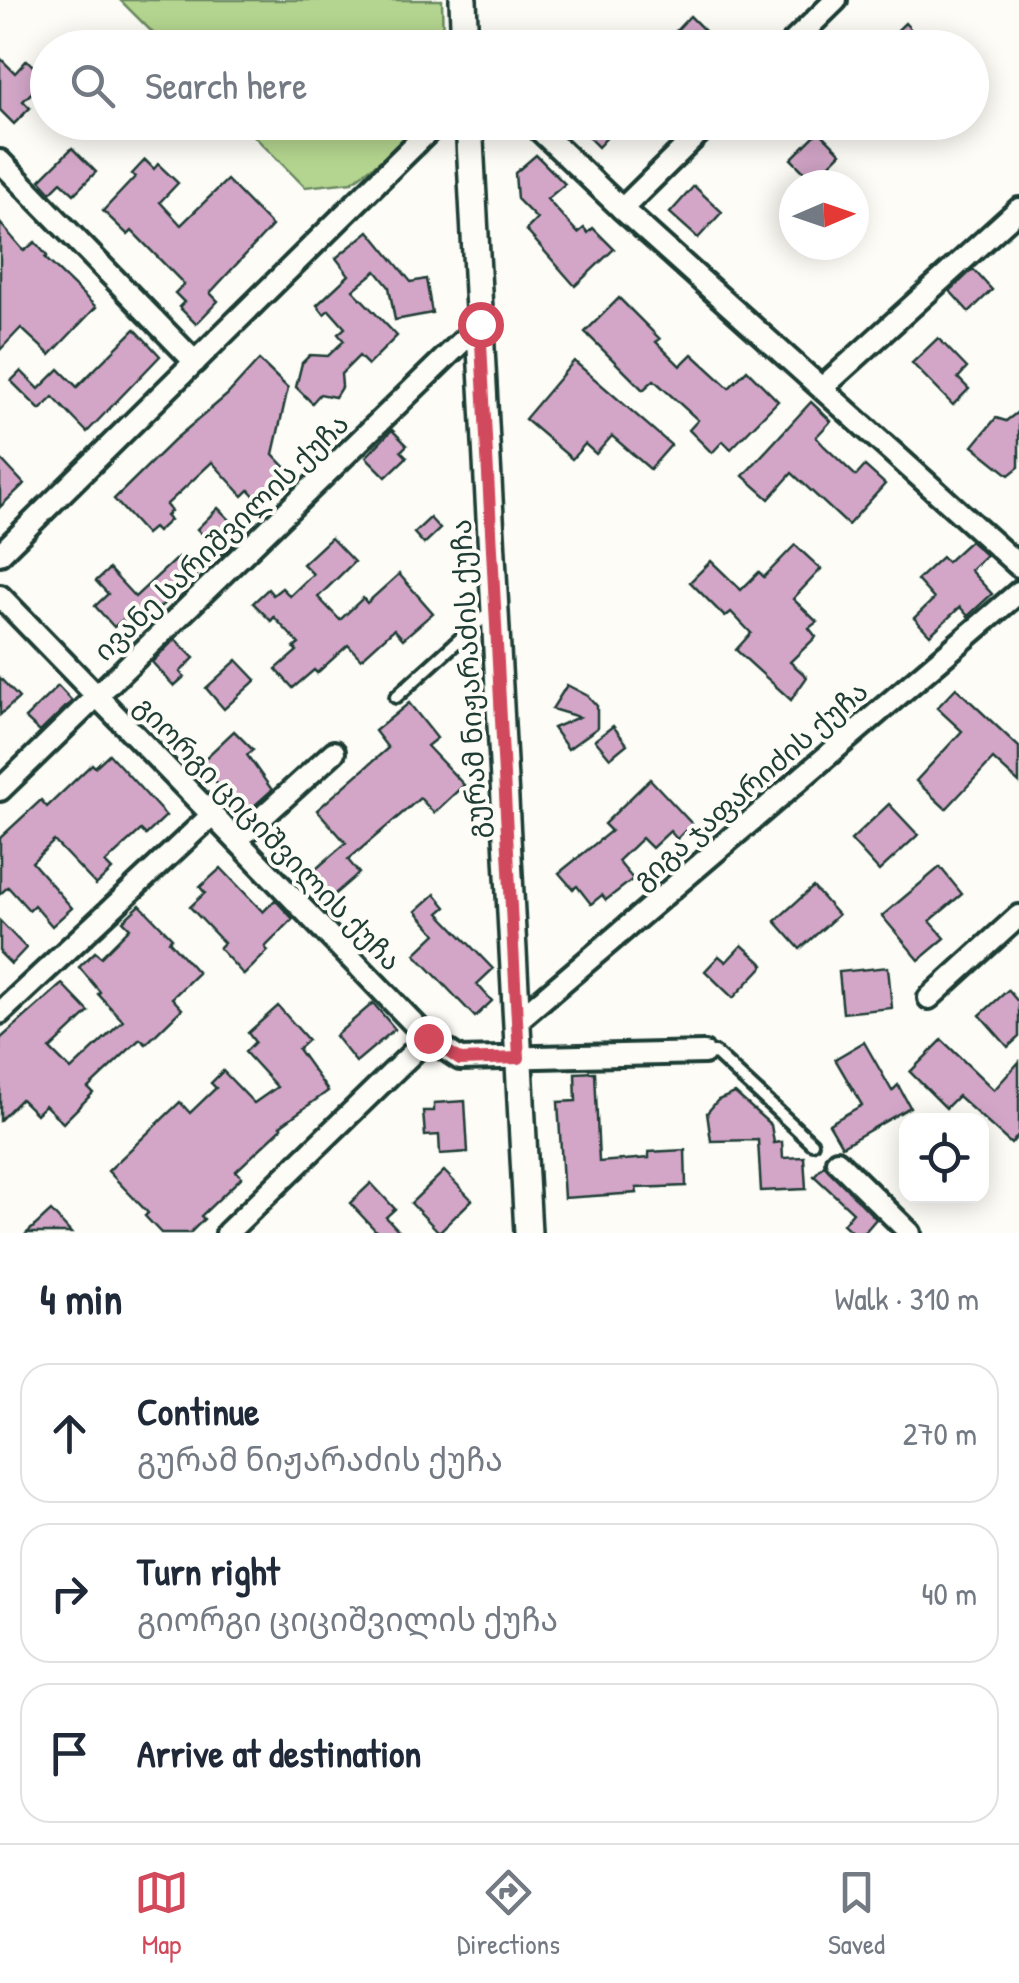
<!DOCTYPE html>
<html lang="en">
<head>
<meta charset="utf-8">
<style>
	:root { --surface:#fff; --page:#f6f6f7; --text:#1f2937; --muted:#747a83; --line:#e0e1e3; --accent:#d1495b }
	body { margin:0; font-family:"Patrick Hand","Noto Sans Georgian",sans-serif; background:var(--page); color:var(--text) }
	.controls { position:absolute; right:30px; bottom:30px; display:grid; overflow:hidden; border-radius:20px; box-shadow:0 5px 25px #0003 }
	.controls button { width:90px; height:90px; display:grid; place-items:center; padding:0; border:0; border-bottom:2px solid var(--line); background:var(--surface); color:var(--text); font:50px sans-serif }
	.compass { position:absolute; left:779px; top:170px; width:90px; height:90px; border-radius:50%; background:var(--surface); box-shadow:0 5px 25px #0003; rotate:88deg }
	.stop { position:absolute; width:30px; height:30px; margin:-22px; border:8px solid #d1495b; border-radius:50%; background:#fff }
	.stop.end { background:#d1495b; border-color:#fff; box-shadow:0 2px 10px #0008 }
	.list { margin:0; padding:0; list-style:none }
	h2 { display:flex; justify-content:space-between; align-items:center; height:130px; margin:0; padding:0 40px; font-size:42px }
	h2 small { font-size:32px; font-weight:400; color:var(--muted) }
	.list li { display:grid; grid-template-columns:65px 1fr auto; gap:30px; align-items:center; box-sizing:border-box; height:140px; margin:0 20px 20px; padding:0 20px; border:2px solid var(--line); border-radius:30px }
	.list b { display:block; font-size:38px; white-space:nowrap }
	.list p { margin:0; font-size:32px; white-space:nowrap; color:var(--muted) }
	.list em { font-size:32px; font-style:normal; color:var(--muted) }
	.icon { flex:none; width:55px; height:55px; fill:none; stroke:currentColor; stroke-width:2; stroke-linecap:round; stroke-linejoin:round }
	.map { position:relative; flex:none; width:1019px; height:1233px; overflow:hidden }
	.search { position:absolute; background:var(--surface); box-shadow:0 5px 25px #0003; left:30px; right:30px; top:30px; height:110px; display:flex; align-items:center; gap:25px; box-sizing:border-box; padding:0 35px; border-radius:55px; color:var(--muted); font-size:38px }
	.sheet { height:610px; background:var(--surface) }
	nav { display:flex; justify-content:space-around; align-items:center; box-sizing:border-box; height:140px; border-top:2px solid var(--line); background:var(--surface); font-size:28px; color:var(--muted) }
	nav a { display:grid; justify-items:center; gap:5px }
	nav .on { color:var(--accent) }
	.map>svg:first-child { display:block }
	.green { fill:#b4d58f; stroke:#6a8962; stroke-width:2.5 }
	.building { fill:#d3a6c8; stroke:#1f3d34; stroke-width:2.5 }
	.lines { fill:none; stroke-linecap:round; stroke-linejoin:round }
	.service-casing { stroke:#1f3d34; stroke-width:18 }
	.minor-casing { stroke:#1f3d34; stroke-width:28 }
	.tertiary-casing { stroke:#1f3d34; stroke-width:32 }
	.service { stroke:#fdfcf7; stroke-width:10 }
	.minor { stroke:#fdfcf7; stroke-width:20 }
	.tertiary { stroke:#fdfcf7; stroke-width:25 }
	.route { stroke:#d1495b; stroke-width:12 }
	.labels { text-anchor:middle; dominant-baseline:central; stroke-width:8; stroke-linejoin:round; paint-order:stroke }
	.street-label { font-size:28px; fill:#1f3d34; stroke:#fdfcf7 }
</style>
</head>
<body>
<div class="map">
<svg width="1019" height="1233" viewBox="0 0 1019 1233">
	<rect width="100%" height="100%" fill="#fdfcf7"/>
	<filter id="ink" filterUnits="userSpaceOnUse"><feTurbulence type="fractalNoise" baseFrequency=".01" numOctaves="2"/><feDisplacementMap in="SourceGraphic" scale="20" xChannelSelector="R" yChannelSelector="G"/><feConvolveMatrix kernelMatrix="1 2 1 2 8 2 1 2 1" color-interpolation-filters="sRGB"/></filter>
	<g filter="url(#ink)">
		<g class="green">
			<path d="M120,0h322l1,47h-276z"/>
			<path d="M241,123h190l-79,59 -47,5z"/>
		</g>
		<g class="building">
			<path d="M690,16l32,32h-62z"/>
			<path d="M905,23l23,25h-49z"/>
			<path d="M0,58l15,15 12,-13 19,19 -23,22 7,7 -16,16 -14,-14z"/>
			<path d="M573,122h29l10,10 -14,15z"/>
			<path d="M648,122h37l-21,19z"/>
			<path d="M819,131l22,22 -28,28 -22,-22z"/>
			<path d="M72,148l24,24 -22,22 -13,-12 -10,10 -11,-12z"/>
			<path d="M536,155l29,29 -18,15 31,34 6,-5 4,5 5,-5 21,21 -39,37 -49,-56 11,-11 -20,-20 -2,-26z"/>
			<path d="M145,160l9,9 4,-5 20,19 -18,19 21,23 46,-45 45,46 -62,67 8,8 -22,23 -17,-17 5,-5 -9,-9 9,-9 -52,-53 -4,4 -25,-24 32,-34 -3,-3z"/>
			<path d="M694,186l28,26 -24,26 -28,-25z"/>
			<path d="M0,223l24,28 11,-9 12,14 -2,2 51,49 -46,48 -29,-27 -21,22z"/>
			<path d="M369,231l42,51 15,-3 6,34 -37,7 -6,-33 -13,-16 -23,19 44,46 -29,29 -9,-9 -18,18 1,12 -7,11 -15,-3 -8,9 -16,-16 6,-24 8,-8 18,1 16,-15 -6,-7 7,-6 -16,-18 -5,4 -7,-9 32,-30 -13,-17z"/>
			<path d="M973,269l19,21 -23,22 -19,-21z"/>
			<path d="M619,298l41,41 -4,3 24,24 12,-12 37,34 18,-18 31,31 -47,48 -8,-8 -11,12 -23,-23 9,-10 -44,-40 -11,10 -58,-58z"/>
			<path d="M135,329l25,27 -73,76 -34,-35 -13,13 -29,-29 10,-10 18,18 20,-20 18,18z"/>
			<path d="M938,338l29,30 -9,10 11,11 -16,16 -41,-42z"/>
			<path d="M259,360l29,28 -15,66 20,21 -11,11 -5,-6 -20,19 -8,-9 -6,6 -31,-34 -46,43 5,6 -5,5 4,4 -13,12 -4,-4 -7,6 -32,-35 60,-59 53,-45z"/>
			<path d="M574,361l97,84 -21,24 -38,-33 -16,18 -11,-10 -13,15 -47,-40z"/>
			<path d="M811,402l20,19 -15,16 8,9 32,30 9,-10 20,18 -37,41 -56,-52 -23,26 -26,-23z"/>
			<path d="M1019,411v56l-10,8 -36,-29 23,-28 10,3z"/>
			<path d="M392,430l15,15 -6,6 6,6 -21,20 -20,-20z"/>
			<path d="M0,458l24,26 -24,23z"/>
			<path d="M218,508l26,26 -22,21 -25,-26z"/>
			<path d="M430,518l10,11 -16,15 -10,-11z"/>
			<path d="M331,538l23,24 -36,35 22,23 23,-22 4,5 32,-29 34,39 -30,26 -9,-10 -33,30 -13,-14 -31,28 -3,-3 -21,18 -17,-19 21,-18 -3,-3 5,-4 -25,-27 -3,4 -18,-18 15,-14 5,6 9,-7 8,8 23,-22 -10,-10z"/>
			<path d="M970,541l16,14 -16,15 22,24 -24,22 -8,-9 -30,28 -16,-17 20,-19 -17,-19 25,-23 5,5z"/>
			<path d="M795,545l26,24 -28,30 24,23 -8,6 7,9 -26,25 17,15 -16,23 -55,-50 15,-17 -20,-21 -6,5 -35,-35 21,-21 30,29 18,-18 5,5z"/>
			<path d="M178,557l18,19 -64,55 -10,-11 -8,7 -19,-21 13,-12 -12,-13 13,-12 26,28z"/>
			<path d="M175,639l19,19 -14,14 4,5 -10,9 -22,-24z"/>
			<path d="M237,660l19,20 -32,29 -18,-21z"/>
			<path d="M0,678l19,20 -19,17z"/>
			<path d="M567,685l21,11 9,10v22l-29,21 -15,-21 26,-11 -27,-8z"/>
			<path d="M58,686l14,15 -32,31 -15,-14z"/>
			<path d="M956,688l63,59v36l-26,-24 -47,50 -30,-28 46,-50 -25,-23z"/>
			<path d="M409,703l28,35 -10,8 37,39 -30,28 -14,-15 -72,62 11,13 -30,26 -20,-24 37,-32 -29,-33 71,-62 -13,-17z"/>
			<path d="M613,726l14,18 -17,14 -15,-18z"/>
			<path d="M234,731l19,19 -6,5 25,35 -27,24 -46,-50z"/>
			<path d="M109,754l57,62 -20,19 -5,-5 -36,33 7,7 -16,15 -42,-44 -22,21 40,46 -20,18 -18,-21 -5,5 -21,-23 -8,7v-56l41,-38 6,7 45,-43 3,3z"/>
			<path d="M650,779l42,45 -15,15 -7,-8 -18,17 -10,-10 -24,23 15,18 -27,21 -4,-5 -11,9 -14,-18 -4,3 -14,-16 52,-42 -7,-7z"/>
			<path d="M889,804l29,31 -39,36 -28,-31z"/>
			<path d="M940,867l22,27 -32,27 15,17 -26,22 -37,-44z"/>
			<path d="M221,868l42,44 12,-12 18,19 -28,28 3,4 -24,24 -25,-27 5,-5 -34,-36 15,-14 -5,-6z"/>
			<path d="M813,887l25,28 -38,34 -25,-28z"/>
			<path d="M435,894l11,13 -7,6 54,56 -16,15 15,17 -17,16 -60,-63 21,-20 -20,-23z"/>
			<path d="M140,905l32,33 -3,3 29,32 -26,25 10,11 -36,35 -6,-5 -52,49 5,5 -30,30 -18,-18 -9,9 -15,-15 -21,21v-81l62,-55 27,28 -39,37 21,21 52,-49 -25,-27 2,-2 -21,-25 16,-15 6,5 29,-29 -7,-7z"/>
			<path d="M0,921l26,27 -15,16 -11,-11z"/>
			<path d="M742,945l22,20 -31,33 -28,-27 14,-15 7,6z"/>
			<path d="M888,967l4,41 -49,5 -4,-41z"/>
			<path d="M1008,990l11,13v34l-11,10 -28,-32z"/>
			<path d="M373,1003l22,26 -39,33 -21,-26z"/>
			<path d="M278,1006l30,34 -10,9 30,42 -48,35 2,2 -46,43 6,6 -41,39 3,3 -14,14h-29l-16,-17 3,-3 -40,-42 72,-69 10,11 26,-25 -5,-5 12,-12 31,32 23,-16 -32,-35 10,-10 -7,-9z"/>
			<path d="M942,1040l52,50 25,-28v72l-8,10 -53,-48 -12,12 -36,-36z"/>
			<path d="M864,1042l28,49 6,-6 12,22 -68,39 -13,-22 33,-19 -27,-46z"/>
			<path d="M595,1072l4,90 50,-4v-6l36,-2 1,36 -50,2 1,5 -73,5 -6,-96 18,-1 -1,-28z"/>
			<path d="M735,1093l36,32 3,18 8,-1 1,16 21,-1 2,32 -45,2 -3,-51 -47,1 -4,-28 11,-13z"/>
			<path d="M465,1101l3,51 -28,2 -1,-19 -14,1 -2,-25h11v-8z"/>
			<path d="M824,1165l52,54 -12,14h-11l-10,-9 10,-12 -39,-36z"/>
			<path d="M444,1171l28,29 -33,32 -28,-29z"/>
			<path d="M371,1183l24,26 -9,8 15,16h-23l-28,-30z"/>
			<path d="M51,1211l20,22h-44z"/>
		</g>
		<g class="lines">
			<defs>
				<g id="service">
					<path d="M396,697l95,-86"/>
					<path d="M705,1053h10l97,90"/>
				</g>
				<g id="minor">
					<path d="M787,48l49,-48"/>
					<path d="M531,122l91,87 397,357"/>
					<path d="M0,161l195,201"/>
					<path d="M622,209l88,-87"/>
					<path d="M822,388l197,-179"/>
					<path d="M0,554l438,-432"/>
					<path d="M0,596l428,442 32,21 244,-6"/>
					<path d="M0,790l480,-466"/>
					<path d="M237,840l97,-88"/>
					<path d="M929,998l90,-82"/>
					<path d="M0,1013l212,-198"/>
					<path d="M517,1021l502,-429"/>
					<path d="M837,1161l73,72"/>
					<path d="M227,1233l201,-195"/>
				</g>
				<g id="tertiary">
					<path d="M463,0l2,48"/>
					<path d="M469,122l59,1111"/>
				</g>
			</defs>
			<use href="#service" class="service-casing"/>
			<use href="#minor" class="minor-casing"/>
			<use href="#tertiary" class="tertiary-casing"/>
			<use href="#service" class="service"/>
			<use href="#minor" class="minor"/>
			<use href="#tertiary" class="tertiary"/>
		</g>
	</g>
	<g class="lines" filter="url(#ink)">
		<path class="route" d="M428,1038l32,22 59,-2 -39,-734"/>
	</g>
	<g class="labels">
		<g class="street-label">
			<text transform="translate(221 537) rotate(-44)">ივანე სარიშვილის ქუჩა</text>
			<text transform="translate(469 679) rotate(-93)">გურამ ნიჟარაძის ქუჩა</text>
			<text transform="translate(750 785) rotate(-41)">გიგა ჯაფარიძის ქუჩა</text>
			<text transform="translate(268 833) rotate(46)">გიორგი ციციშვილის ქუჩა</text>
		</g>
	</g>
</svg>
<div class="controls">
<button><svg class="icon" aria-label="locate" viewBox="0 0 24 24"><circle cx="12" cy="12" r="6"/><path d="M12 2v4M12 18v4M2 12h4M18 12h4"/></svg></button>
</div>
<svg class="compass" viewBox="-18 -18 36 36"><path d="M0-13l5 13h-10z" fill="#e53935"/><path d="M0 13l5-13h-10z" fill="#747a83"/></svg>
<div class="stop" style="left:480px;top:324px"></div>
<div class="stop end" style="left:428px;top:1038px"></div>
<div class="search"><svg class="icon" aria-label="search" viewBox="0 0 24 24"><circle cx="10" cy="10" r="6"/><path d="M15 15l6 6"/></svg>Search here</div>
</div>
<section class="sheet">
<h2>4 min<small>Walk · 310 m</small></h2>
<ul class="list">
<li><svg class="icon" aria-label="ahead" viewBox="0 0 24 24"><path d="M12 20V5M6 11l6-6 6 6"/></svg><div><b>Continue</b><p>გურამ ნიჟარაძის ქუჩა</p></div><em>270 m</em></li>
<li><svg class="icon" aria-label="right" viewBox="0 0 24 24"><path d="M7 20v-9h11M14 6l5 5-5 5"/></svg><div><b>Turn right</b><p>გიორგი ციციშვილის ქუჩა</p></div><em>40 m</em></li>
<li><svg class="icon" aria-label="arrive" viewBox="0 0 24 24"><path d="M6 21V4h12l-3 4 3 4H6"/></svg><div><b>Arrive at destination</b></div></li>
</ul>
</section>
<nav>
<a class="on"><svg class="icon" aria-label="map" viewBox="0 0 24 24"><path d="M3 6l6-2 6 2 6-2v14l-6 2-6-2-6 2zM9 4v14M15 6v14"/></svg>Map</a>
<a><svg class="icon" aria-label="directions" viewBox="0 0 24 24"><path d="M12 3l9 9-9 9-9-9zM9 14v-3h6M13 9l2 2-2 2"/></svg>Directions</a>
<a><svg class="icon" aria-label="saved" viewBox="0 0 24 24"><path d="M7 4h10v16l-5-4-5 4z"/></svg>Saved</a>
</nav>
</body>
</html>
